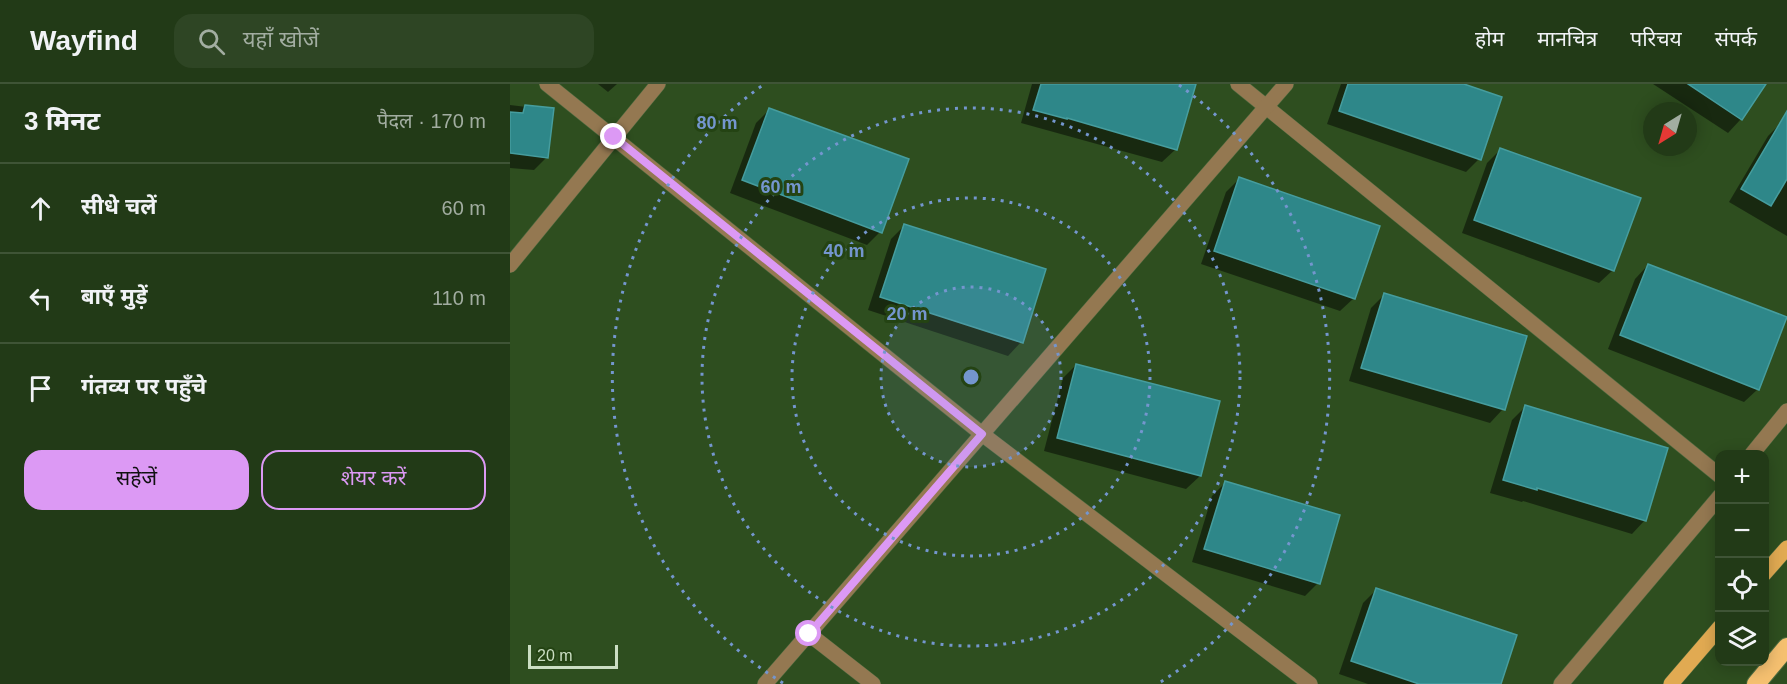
<!DOCTYPE html>
<html lang="hi">
<head>
<meta charset="utf-8">
<style>
	:root { --surface:#223a17; --page:#2e4524; --text:#f1f3f6; --muted:#a2ada1; --line:#3f5436; --accent:#dc99f4 }
	body { margin:0; font-family:Arial,"Noto Sans Devanagari",sans-serif; background:var(--page); color:var(--text) }
	.controls { position:absolute; right:18px; bottom:18px; display:grid; overflow:hidden; border-radius:12px; box-shadow:0 3px 15px #0003 }
	.controls button { width:54px; height:54px; display:grid; place-items:center; padding:0; border:0; border-bottom:2px solid var(--line); background:var(--surface); color:var(--text); font:30px sans-serif }
	.compass { position:absolute; left:1133px; top:18px; width:54px; height:54px; border-radius:50%; background:var(--surface); box-shadow:0 3px 15px #0003; rotate:217deg }
	.scale { position:absolute; left:18px; bottom:15px; width:90px; box-sizing:border-box; padding-left:6px; border:3px solid #cbdec3; border-top:0; font-size:16px; line-height:21px; white-space:nowrap; color:#cbdec3; -webkit-text-stroke:4px #244313; paint-order:stroke }
	.stop { position:absolute; width:18px; height:18px; margin:-14px; border:4px solid #dc99f4; border-radius:50%; background:#fff }
	.stop.end { background:#dc99f4; border-color:#fff; box-shadow:0 2px 6px #0008 }
	.list { margin:0; padding:0; list-style:none }
	h2 { display:flex; justify-content:space-between; align-items:center; height:78px; margin:0; padding:0 24px; font-size:26px }
	h2 small { font-size:20px; font-weight:400; color:var(--muted) }
	.list li { display:grid; grid-template-columns:39px 1fr auto; gap:18px; align-items:center; box-sizing:border-box; height:90px; padding:0 24px; border-top:2px solid var(--line) }
	.list b { display:block; font-size:22px; white-space:nowrap }
	.list em { font-size:20px; font-style:normal; color:var(--muted) }
	.actions { display:flex; gap:12px; padding:18px 24px }
	.actions a { flex:1; padding:14px 0; border:2px solid var(--accent); border-radius:18px; text-align:center; font-size:21px; color:var(--accent) }
	.actions .main { background:var(--accent); color:#111 }
	.icon { flex:none; width:33px; height:33px; fill:none; stroke:currentColor; stroke-width:2; stroke-linecap:round; stroke-linejoin:round }
	.map { position:relative; flex:none; width:1277px; height:600px; overflow:hidden }
	header { display:flex; align-items:center; gap:36px; box-sizing:border-box; height:84px; padding:0 30px; background:var(--surface); border-bottom:2px solid var(--line) }
	header strong { font-size:28px }
	nav { display:flex; gap:33px; margin-inline-start:auto; font-size:21px }
	.search { width:420px; height:54px; background:var(--page); display:flex; align-items:center; gap:15px; box-sizing:border-box; padding:0 21px; border-radius:18px; color:var(--muted); font-size:22px }
	main { display:flex }
	aside { flex:1; background:var(--surface) }
	.map>svg:first-child { display:block }
	.shadow { fill:#0007 }
	.building { fill:#2e8789; stroke:#469d9e; stroke-width:1.5 }
	.lines { fill:none; stroke-linecap:round; stroke-linejoin:round }
	.minor-casing { stroke:#4d6b40; stroke-width:16 }
	.major-casing { stroke:#4d6b40; stroke-width:16 }
	.highway-casing { stroke:#4d6b40; stroke-width:20 }
	.minor { stroke:#947851; stroke-width:15 }
	.major { stroke:#e1aa52; stroke-width:15 }
	.highway { stroke:#f5c070; stroke-width:18 }
	.route { stroke:#dc99f4; stroke-width:8 }
	.ring { fill:none; stroke:#7496ce; stroke-width:3; stroke-dasharray:3 6 }
	.centre { fill:#7496ce; stroke:#244313; stroke-width:3 }
	.ring-label { font-size:18px; text-anchor:middle; font-weight:bold; fill:#7496ce; stroke:#244313; stroke-width:6; stroke-linejoin:round; paint-order:stroke }
</style>
</head>
<body>
<header>
<strong>Wayfind</strong>
<div class="search"><svg class="icon" aria-label="search" viewBox="0 0 24 24"><circle cx="10" cy="10" r="6"/><path d="M15 15l6 6"/></svg>यहाँ खोजें</div>
<nav><a>होम</a><a>मानचित्र</a><a>परिचय</a><a>संपर्क</a></nav>
</header>
<main>
<aside>
<h2>3 मिनट<small>पैदल · 170 m</small></h2>
<ul class="list">
<li><svg class="icon" aria-label="ahead" viewBox="0 0 24 24"><path d="M12 20V5M6 11l6-6 6 6"/></svg><div><b>सीधे चलें</b></div><em>60 m</em></li>
<li><svg class="icon" aria-label="left" viewBox="0 0 24 24"><path d="M17 20v-9H6M10 6l-5 5 5 5"/></svg><div><b>बाएँ मुड़ें</b></div><em>110 m</em></li>
<li><svg class="icon" aria-label="arrive" viewBox="0 0 24 24"><path d="M6 21V4h12l-3 4 3 4H6"/></svg><div><b>गंतव्य पर पहुँचे</b></div></li>
</ul>
<div class="actions"><a class="main">सहेजें</a><a>शेयर करें</a></div>
</aside>
<div class="map">
<svg width="1277" height="600" viewBox="0 0 1277 600">
	<rect width="100%" height="100%" fill="#2e4e1f"/>
	<g class="shadow">
		<path d="M88,0h19l-9,8z"/>
		<path d="M522,0h162l-18,65 -14,13 -141,-39z"/>
		<path d="M831,0h119l19,75 -13,13 -139,-48z"/>
		<path d="M1143,0h112l-24,35 -13,14z"/>
		<path d="M0,21l42,5 -5,47 -13,13 -24,-2z"/>
		<path d="M259,26l111,122 -13,13 -137,-52 26,-70z"/>
		<path d="M1271,39l6,3v110l-58,-34 39,-66z"/>
		<path d="M990,66l113,120 -14,13 -137,-50 25,-70z"/>
		<path d="M730,94l114,120 -14,13 -139,-47 25,-72z"/>
		<path d="M394,142l117,116 -13,14 -140,-46 23,-71z"/>
		<path d="M1138,181l110,124 -14,13 -136,-53 27,-70z"/>
		<path d="M874,211l119,114 -13,14 -141,-42 22,-73z"/>
		<path d="M566,281l124,111 -14,13 -142,-38 19,-73z"/>
		<path d="M1016,322l119,114 -13,14 -109,-33 -1,1 -32,-9 22,-73z"/>
		<path d="M715,399l93,100 -13,13 -113,-34 20,-66z"/>
		<path d="M866,506l123,94h-131l-29,-10 24,-71z"/>
	</g>
	<g class="building">
		<path d="M531,0h155l-19,66 -110,-32v1l-34,-9z"/>
		<path d="M838,0h116l38,13 -21,63 -142,-49z"/>
		<path d="M1178,0h78l-24,36z"/>
		<path d="M15,21l29,3 -6,50 -38,-5v-41l13,1z"/>
		<path d="M259,24l140,51 -27,74 -140,-53z"/>
		<path d="M1277,27v68l-16,27 -30,-17z"/>
		<path d="M990,64l141,50 -27,73 -140,-51z"/>
		<path d="M729,93l141,49 -25,73 -141,-48z"/>
		<path d="M394,140l142,45 -23,74 -143,-46z"/>
		<path d="M1138,180l139,53 -28,73 -139,-55z"/>
		<path d="M874,209l143,43 -22,74 -144,-42z"/>
		<path d="M566,280l144,37 -19,75 -144,-38z"/>
		<path d="M1015,321l143,43 -22,73 -109,-33v2l-34,-10z"/>
		<path d="M715,397l115,34 -20,69 -116,-35z"/>
		<path d="M866,504l141,47 -16,49h-82l-68,-23z"/>
	</g>
	<g class="lines">
		<defs>
			<g id="minor">
				<path d="M37,0l435,350 328,250"/>
				<path d="M728,0l482,392"/>
				<path d="M0,181l148,-181"/>
				<path d="M1242,370l35,-43"/>
				<path d="M299,550l64,50"/>
				<path d="M255,600l521,-600"/>
				<path d="M1051,600l159,-188"/>
			</g>
			<g id="major">
				<path d="M1254,490l23,-26"/>
				<path d="M1161,600l49,-57"/>
			</g>
			<path id="highway" d="M1246,600l31,-37"/>
		</defs>
		<use href="#minor" class="minor-casing"/>
		<use href="#major" class="major-casing"/>
		<use href="#highway" class="highway-casing"/>
		<use href="#minor" class="minor"/>
		<use href="#major" class="major"/>
		<use href="#highway" class="highway"/>
	</g>
	<g class="lines">
		<path class="route" d="M104,53l368,297 -173,200"/>
	</g>
	<circle cx="461" cy="293" r="90" fill="#7496ce" fill-opacity=".12"/>
	<g class="ring">
		<circle cx="461" cy="293" r="90"/>
		<circle cx="461" cy="293" r="179"/>
		<circle cx="461" cy="293" r="269"/>
		<path d="M273 599A359 359 0 0 1 253 1M669 1A359 359 0 0 1 649 599"/>
	</g>
	<circle cx="461" cy="293" r="9" class="centre"/>
	<g class="ring-label">
		<text x="207" y="45">80 m</text>
		<text x="271" y="109">60 m</text>
		<text x="334" y="173">40 m</text>
		<text x="397" y="236">20 m</text>
	</g>
</svg>
<div class="controls">
<button>+</button>
<button>−</button>
<button><svg class="icon" aria-label="locate" viewBox="0 0 24 24"><circle cx="12" cy="12" r="6"/><path d="M12 2v4M12 18v4M2 12h4M18 12h4"/></svg></button>
<button><svg class="icon" aria-label="layers" viewBox="0 0 24 24"><path d="M12 4l9 5-9 5-9-5zM3 14l9 5 9-5"/></svg></button>
</div>
<svg class="compass" viewBox="-18 -18 36 36"><path d="M0-13l5 13h-10z" fill="#e53935"/><path d="M0 13l5-13h-10z" fill="#a2ada1"/></svg>
<div class="scale">20 m</div>
<div class="stop" style="left:299px;top:550px"></div>
<div class="stop end" style="left:104px;top:53px"></div>
</div>
</main>
</body>
</html>
